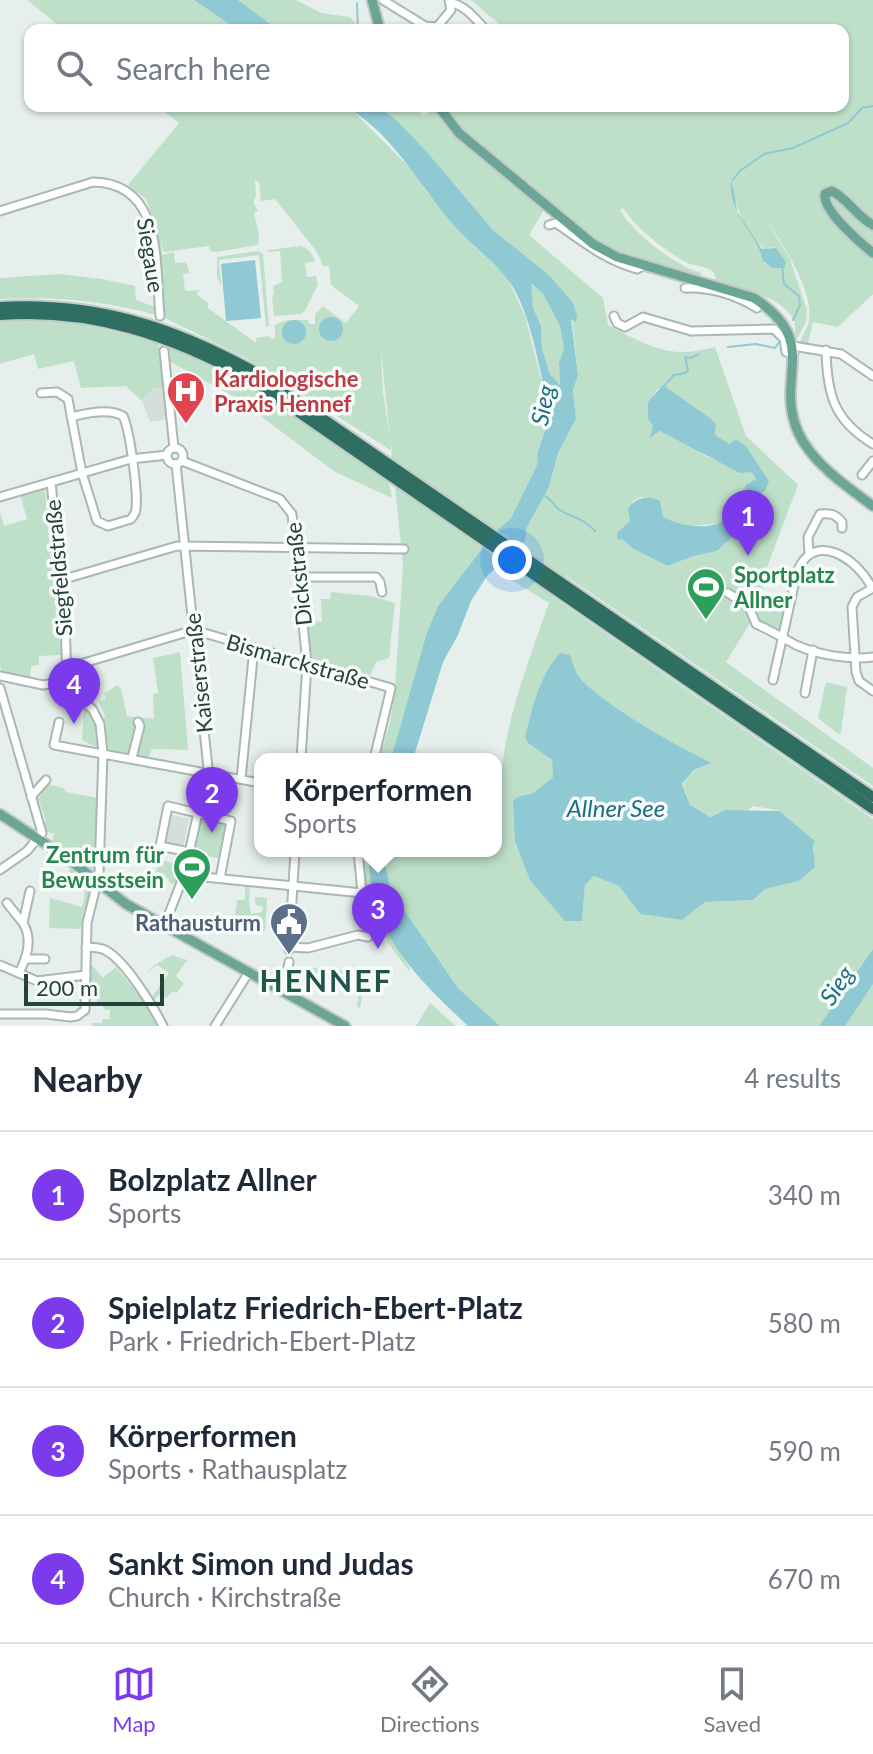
<!DOCTYPE html>
<html lang="en">
<head>
<meta charset="utf-8">
<style>
	:root { --surface:#fff; --page:#f6f6f7; --text:#1f2937; --muted:#747a83; --line:#e0e1e3; --accent:#7c3aed }
	body { margin:0; font-family:Lato,sans-serif; background:var(--page); color:var(--text) }
	.scale { position:absolute; left:24px; bottom:20px; width:140px; box-sizing:border-box; padding-left:8px; border:4px solid #24423a; border-top:0; font-size:22px; line-height:28px; white-space:nowrap; color:#24423a; -webkit-text-stroke:6px #f7fbf9; paint-order:stroke }
	.you { position:absolute; left:512px; top:560px; width:28px; height:28px; margin:-20px; border:6px solid #fff; border-radius:50%; background:#1a73e8; box-shadow:0 0 0 12px #1a73e833 }
	.badge { display:grid; place-items:center; width:52px; height:52px; border-radius:50%; background:var(--accent); color:#fff; font-size:26px; font-weight:700 }
	.pin { position:absolute; translate:-50% -66px; filter:drop-shadow(0 2px 4px #0008) }
	.pin::after { content:''; position:absolute; top:42px; width:28px; height:24px; background:inherit; clip-path:polygon(0 0,100% 0,50% 100%) }
	.popup { position:absolute; left:254px; top:753px; width:248px; height:104px; box-sizing:border-box; display:grid; place-content:center; border-radius:16px; background:var(--surface); filter:drop-shadow(0 2px 6px #0005); font-size:26px; white-space:nowrap; color:var(--muted) }
	.popup b { font-size:30px; color:var(--text) }
	.popup::after { content:''; position:absolute; left:50%; top:100%; margin-left:-16px; border:16px solid transparent; border-top-color:var(--surface) }
	.list { margin:0; padding:0; list-style:none }
	h2 { display:flex; justify-content:space-between; align-items:center; height:104px; margin:0; padding:0 32px; font-size:34px }
	h2 small { font-size:26px; font-weight:400; color:var(--muted) }
	.list li { display:grid; grid-template-columns:52px 1fr auto; gap:24px; align-items:center; box-sizing:border-box; height:128px; padding:0 32px; border-top:2px solid var(--line) }
	.list b { display:block; font-size:30px; white-space:nowrap }
	.list p { margin:0; font-size:26px; white-space:nowrap; color:var(--muted) }
	.list em { font-size:26px; font-style:normal; color:var(--muted) }
	.icon { flex:none; width:44px; height:44px; fill:none; stroke:currentColor; stroke-width:2; stroke-linecap:round; stroke-linejoin:round }
	.map { position:relative; flex:none; width:873px; height:1026px; overflow:hidden }
	.search { position:absolute; background:var(--surface); box-shadow:0 2px 6px #0004; left:24px; right:24px; top:24px; height:88px; display:flex; align-items:center; gap:20px; box-sizing:border-box; padding:0 28px; border-radius:16px; color:var(--muted); font-size:30px }
	.sheet { height:616px; background:var(--surface) }
	nav { display:flex; justify-content:space-around; align-items:center; box-sizing:border-box; height:112px; border-top:2px solid var(--line); background:var(--surface); font-size:22px; color:var(--muted) }
	nav a { display:grid; justify-items:center; gap:4px }
	nav .on { color:var(--accent) }
	.map>svg:first-child { display:block }
	.built { fill:#d4dfda }
	.green { fill:#bfe0c8; fill-rule:evenodd }
	.water { fill:#8ec9d4; fill-rule:evenodd }
	.lines { fill:none; stroke-linecap:round; stroke-linejoin:round }
	.stream { stroke:#8ec9d4; stroke-width:2 }
	.minor-casing { stroke:#a8b8b2; stroke-width:11 }
	.major-casing { stroke:#c2cac8; stroke-width:13 }
	.highway-casing { stroke:#c2cac8; stroke-width:14 }
	.minor { stroke:#fff; stroke-width:7 }
	.major { stroke:#6aa596; stroke-width:9 }
	.highway { stroke:#2f6f62; stroke-width:10 }
	.labels { text-anchor:middle; dominant-baseline:central; stroke-width:7; stroke-linejoin:round; paint-order:stroke }
	.street-label { font-size:22px; fill:#24423a; stroke:#f7fbf9 }
	.health-label { font-size:22px; font-weight:bold; fill:#be3a42; stroke:#f7fbf9; text-anchor:start }
	.leisure-label { font-size:22px; font-weight:bold; fill:#27864d; stroke:#f7fbf9; text-anchor:start }
	.service-label { font-size:22px; font-weight:bold; fill:#4e5e75; stroke:#f7fbf9; text-anchor:end }
	.water-label { font-size:24px; font-style:italic; fill:#1c6f80; stroke:#f7fbf9 }
	.district-label { font-size:30px; font-weight:bold; letter-spacing:2px; fill:#1f5548; stroke:#f7fbf9 }
</style>
</head>
<body>
<div class="map">
<svg width="873" height="1026" viewBox="0 0 873 1026">
	<rect width="100%" height="100%" fill="#e6efeb"/>
	<g class="built">
		<path d="M153,388l12,1 3,30 -18,3 -8,-21z"/>
		<path d="M169,814l20,5 -6,29 -20,-5z"/>
	</g>
	<g class="green">
		<path d="M27,0h167l44,30h-174z"/>
		<path d="M238,0h58l25,13 29,4 10,13h-82z"/>
		<path d="M471,0h402v294l-35,33 -25,-5 -5,22 -8,-2c2,-6 6,-12 8,-18 9,-30 -27,-82 -43,-106l25,41 17,51 -1,12 -9,17c-3,-6 -1,-13 -3,-19 -13,-25 -55,-32 -79,-38 0,-5 1,-8 -4,-12 -6,-4 -17,-4 -24,-7 -23,-13 -49,-33 -64,-55l-3,2c15,25 53,54 81,63l-1,5 -105,-30 -49,-41 -17,28 74,63 5,27c40,21 62,35 107,22l31,89 52,49 -32,85 -5,28 27,11 -7,22 -21,-7 -6,-7 -28,45 147,106v18l-307,-210 -13,21 320,222v130l-54,77h-319l-42,-38 -67,-97 -7,-32 1,-8h111v-45h3c2,-76 25,-132 50,-203l-55,-34 31,-28 2,-14 22,-40 9,-34 18,-34 -3,-29 5,-15 -6,-57 -12,-29 -11,-14 -56,-45 -66,-78 -49,-46h36l9,10 17,-10h403v-76h-337zM734,181c-5,19 16,57 31,68l9,-2 12,15 -8,6 -14,-5c-1,-4 -1,-8 -3,-13 -7,-20 -39,-44 -27,-69zM657,389h12c14,14 33,22 47,36l-1,10 15,9 16,2 23,35 -15,16v13l-5,12 -32,29 -23,5 -27,10 -35,-18 -9,-8 8,-19 2,-20 8,-4 8,2 14,18 13,7 14,2 33,-3 22,-19 2,-4 -3,-9 12,-12v-5l-4,-2 -45,-15 -18,-13 -29,-13 -7,6v-40zM570,655c3,8 5,17 10,23 25,28 97,68 132,85l-18,8 -11,13 7,21 19,12 16,-7 22,1 6,-5 24,4 33,28 4,11v18l-15,14 -34,8 -12,11 -48,2 -23,18 -42,-6 -21,-28 -25,-10 -9,9 -3,36 -65,-124 16,-4 20,-16 -1,-17 -24,-17z"/>
		<path d="M158,106h186l9,5 61,61 13,20 36,43 44,42 18,39 23,90 1,14 -11,31 -1,14 -26,53 -16,14 -57,74 -11,26 -36,127h-12l11,-37 5,-35 8,-122 -22,-215 2,42 9,59 -148,-94 -81,-40 -9,-97 -8,-21 -18,-14 51,-62zM255,180l4,3 2,18 14,-2 42,53 6,14h6l2,19 28,21 -13,17 -23,-17 -8,8v10h-6l-1,-4c-12,0 -22,-2 -33,5v13l-4,1 -1,-3 -14,2v5l-48,-35v-5l-12,-9 4,-4 -15,1 -2,-17 7,-1 -4,-11 -11,1 -1,-11 -12,3 -1,-18 2,15 46,-6 1,5 7,1 41,-7 1,-10 -5,-22 4,-2 -5,-9 3,-5z"/>
		<path d="M301,246c8,3 11,7 14,15l-10,2 2,14 9,-1 2,8 -13,27 -4,3 -27,2 -2,-21h2l-1,-9 9,-4 -2,-31 -12,1v-2z"/>
		<path d="M258,251l5,3 6,72 -3,1 -7,-72 -40,5 2,25 -4,-8v-20z"/>
		<path d="M60,274l42,5 33,7 1,14 19,7 1,8c-47,-14 -105,-19 -156,-16v-21z"/>
		<path d="M530,282l13,12 17,32 4,23 -5,14 1,22 -10,-11 -8,-25 -1,-23 -8,-18z"/>
		<path d="M30,320l49,4 78,17 4,11 4,37 -12,-1 -11,13 -16,-15 -45,2 -7,-27 -36,8 -4,-15 -34,10v-42z"/>
		<path d="M167,345c80,28 153,90 222,138l3,15 -57,-26 -97,-73 -69,-38z"/>
		<path d="M45,488l16,167 -22,1v9l-8,1 -1,13 -28,-6 -2,-8v-153l4,14 23,-7 -7,-25z"/>
		<path d="M331,592l40,4 24,7 -6,55 -13,4 -6,14 -58,-17 -5,-39 15,2 -1,-23h9z"/>
		<path d="M180,652l8,98 -36,-1 -4,9 -41,-7 -4,-30 2,-5 -6,-14 7,-3 -2,-5 13,-9 4,4 6,27 27,3 -1,-25 5,-1 -5,-35z"/>
		<path d="M826,682l21,5 -6,46 -3,1 -20,-16z"/>
		<path d="M67,692c19,16 34,30 31,56l-16,-8 2,-30 -5,-4 -13,1z"/>
		<path d="M48,784l15,4 3,4 32,6 -2,73 -44,-29 2,-8 -9,-3 -2,-6 3,-4 -7,-20 -4,1v-3l4,-1z"/>
		<path d="M201,816l28,6 -8,36 -29,-3z"/>
		<path d="M361,851h7c5,53 15,73 42,118l-1,2 -21,-28 -5,-13 -7,-2 -12,-40z"/>
		<path d="M160,860l22,5 -7,20 -6,-3v-3l-14,-5z"/>
		<path d="M71,869l21,17 -9,29v14l-34,-1 1,-30 32,9c7,-20 0,-23 -14,-36z"/>
		<path d="M245,883l5,1 -1,16 2,14 11,-2 1,-5 -7,-2 -2,-8 13,1 -2,33 -12,1 4,-3 1,-7 -9,-1 -2,5 -15,-3v-3h11v-4l-8,-1 2,-15h8z"/>
		<path d="M172,955l15,5 -11,16 8,8 -8,9 -3,-2 -7,7 -5,-5 -7,7 -2,-3 17,-24 -12,-8 -15,12 14,-13z"/>
		<path d="M91,964l12,14 13,-11 31,38 12,21h-67v-3h10l1,-4h7v-9l-6,-1 -1,-5 -6,-1v-11h-6z"/>
		<path d="M312,968l54,4 -6,36 -3,-2 4,-30 -11,-1v5l-4,4 -13,-5 -6,11 -11,-5 6,-12 -11,-1z"/>
		<path d="M873,984v42h-28v-1z"/>
		<path d="M430,1003l26,23h-40z"/>
	</g>
	<g class="water">
		<path d="M194,0h44l40,30h-40z"/>
		<path d="M344,106h34l20,16 29,30 66,78 56,45 24,28 4,13 -1,6 -5,-3 7,56 -5,15 3,29 -18,34 -9,34 -22,40 -2,14 -38,35 -16,25 -13,34 -15,27 -30,97h-22l36,-127 11,-26 57,-74 16,-14 26,-53 1,-14 11,-31 -1,-14c-9,-38 -15,-82 -34,-117 -12,-21 -33,-36 -50,-53 -41,-41 -67,-102 -120,-130zM531,283l12,11 17,32 4,23 -5,14 1,22 -10,-11 -8,-25 -1,-23 -8,-18z"/>
		<path d="M732,180l5,31 25,38 14,-1 10,14 -2,6h-11l-10,-7c-5,-28 -38,-49 -31,-81z"/>
		<path d="M255,260l6,58 -35,3 -5,-57z"/>
		<circle cx="331" cy="329" r="12"/>
		<circle cx="294" cy="332" r="12"/>
		<path d="M663,385l48,34 5,5 -1,11 15,9 5,-5 11,7 23,35 -4,10 -11,6v13l-5,12 -32,29 -23,5 -27,10 -35,-18 -9,-8 -6,-1v-6l13,-12 -2,-12c8,-12 19,-14 32,-8l3,16c17,9 45,14 62,3 7,-4 14,-11 20,-16v-18l11,-7 -4,-7 -12,1 -80,-42 -10,7 3,-12 -5,-7v-17z"/>
		<path d="M560,653l10,2c3,8 5,17 10,23 25,28 97,68 132,85l-18,7 -12,14 8,21 20,12 15,-7 54,1 36,30 -2,3 2,23 -16,14 -34,8 -12,11 -48,2 -23,18 -42,-6 -21,-28 -25,-10 -9,9 -3,36h-17l-35,-41 -15,-39 -2,-40 4,-4 16,-4 20,-16 -1,-17 -24,-17 -3,-6c8,-30 14,-61 35,-84z"/>
		<path d="M368,851h17l-1,8 7,32 67,97 42,38h-32c-40,-38 -86,-80 -96,-137 -2,-13 -3,-26 -4,-38z"/>
		<path d="M873,949v35l-28,42h-26z"/>
	</g>
	<g class="lines">
		<g class="stream">
			<path d="M357,3l1,27"/>
			<path d="M733,180l7,-9 24,-17 29,-6 55,-25 14,-15 11,-2"/>
			<path d="M782,266l2,18 15,12 1,9 -7,15"/>
			<path d="M728,347l28,-3 19,4 5,-7"/>
			<path d="M665,385l9,-10 11,-2 3,-3 -3,-13 6,1 8,-4"/>
			<path d="M545,496c8,4 8,10 15,14 14,9 22,7 35,21"/>
		</g>
		<defs>
			<g id="minor">
				<path d="M383,0l42,26 12,1 14,-17 -2,-10"/>
				<path d="M452,3c14,3 24,17 34,27"/>
				<path d="M0,211l93,-29c71,1 62,83 67,134"/>
				<path d="M549,225l7,-2c27,19 49,37 81,46l6,-3"/>
				<path d="M685,288c25,-1 51,7 72,20"/>
				<path d="M614,316l3,7 8,4 18,-10 48,14 83,-2 10,10 2,13 8,1"/>
				<path d="M793,346l48,8 32,22"/>
				<path d="M826,350c1,43 7,70 47,94"/>
				<path d="M164,351l10,97"/>
				<path d="M41,393l16,-1 11,7 14,74 15,48 11,5 23,-7c3,-5 5,-5 5,-11 2,-16 -6,-78 -13,-92 -14,-8 -36,-3 -52,1"/>
				<circle cx="175" cy="456" r="8"/>
				<path d="M182,461l98,38 12,15 15,150 -6,95"/>
				<path d="M862,475l11,-14"/>
				<path d="M0,497l131,-38 36,-4"/>
				<path d="M809,554l-1,-17 12,-23c11,-1 15,0 22,8v6"/>
				<path d="M299,577h77l4,5 2,10"/>
				<path d="M61,580l116,-34 227,3"/>
				<path d="M873,588l-16,9 -5,10 4,65 3,9 14,10"/>
				<path d="M728,593l21,14 7,17c14,6 27,14 40,21 22,10 53,15 77,12"/>
				<path d="M67,668l127,-38 197,58 -17,71"/>
				<path d="M0,676l43,9 24,-4"/>
				<path d="M773,680l24,-108c17,-43 61,-13 75,16"/>
				<path d="M0,688l42,145 -15,18 -27,19"/>
				<path d="M805,693l8,-43"/>
				<path d="M59,722l-5,23 206,38"/>
				<path d="M132,758l8,-32 -2,-4"/>
				<path d="M241,779l13,-131"/>
				<path d="M31,797l15,-17"/>
				<path d="M189,852l-29,-6 8,-40 63,15 -11,57"/>
				<path d="M184,875l178,18 -4,-42"/>
				<path d="M7,903l16,20"/>
				<path d="M165,924l19,-49 24,-107 -32,-304"/>
				<path d="M86,947c7,1 13,0 19,3 20,10 48,56 58,76"/>
				<path d="M289,947l19,1 50,-13 10,2"/>
				<path d="M289,950l6,-99"/>
				<path d="M26,959h19"/>
				<path d="M0,965l37,16 49,-6"/>
				<path d="M19,973c8,-16 14,-34 4,-50l7,-32"/>
				<path d="M280,989l6,-11 3,-16"/>
				<path d="M0,1014h46l24,3 7,-1 8,-6 2,-87 12,-49 4,-121 -3,-29 -7,-14 -17,-17 -9,-12 -2,-60 -14,-139"/>
				<path d="M215,1026l34,-54"/>
			</g>
			<g id="major">
				<path d="M372,0l8,30"/>
				<path d="M438,106l21,27 134,111 24,13 137,41c68,45 20,78 44,134 13,30 49,55 75,74"/>
				<path d="M873,225c-17,-9 -25,-26 -41,-34l-7,3c-3,16 35,49 48,59"/>
				<path d="M0,814l67,44 59,46 219,122"/>
			</g>
			<g id="highway">
				<path d="M0,307c95,-5 172,19 255,65l618,425"/>
				<path d="M0,315c92,-7 173,21 252,65l621,429"/>
			</g>
		</defs>
		<use href="#minor" class="minor-casing"/>
		<use href="#major" class="major-casing"/>
		<use href="#highway" class="highway-casing"/>
		<use href="#minor" class="minor"/>
		<use href="#major" class="major"/>
		<use href="#highway" class="highway"/>
	</g>
	<defs>
		<symbol id="hospital-pin" viewBox="-11 -11 22 30"><path d="M0 17L-7.5 6A9.5 9.5 0 1 1 7.5 6Z" fill="#e0444e" stroke="#f7fbf9"/><path d="M-5-5h3v3.5h4V-5h3V5h-3V1.5h-4V5h-3Z" fill="#fff"/></symbol>
		<symbol id="stadium-pin" viewBox="-11 -11 22 30"><path d="M0 17L-7.5 6A9.5 9.5 0 1 1 7.5 6Z" fill="#2e9e5b" stroke="#f7fbf9"/><path d="M0-5a6.5 5 0 1 0 0 10a6.5 5 0 1 0 0-10ZM-3.5-1.8h7v3.6h-7Z" fill="#fff"/></symbol>
		<symbol id="civic-pin" viewBox="-11 -11 22 30"><path d="M0 17L-7.5 6A9.5 9.5 0 1 1 7.5 6Z" fill="#5c6f8a" stroke="#f7fbf9"/><path d="M-.6-6.5H3V-4.5H.6V-3L4-1V1h2V6H-6V1h2V-1L-.6-3ZM-1.2 2.5V6h2.4V2.5Z" fill="#fff"/></symbol>
	</defs>
	<g fill-rule="evenodd">
		<use href="#hospital-pin" x="164" y="369" width="44" height="60"/>
		<use href="#stadium-pin" x="684" y="565" width="44" height="60"/>
		<use href="#stadium-pin" x="170" y="845" width="44" height="60"/>
		<use href="#civic-pin" x="267" y="900" width="44" height="60"/>
	</g>
	<g class="labels">
		<g class="street-label">
			<text transform="translate(151 255) rotate(81)">Siegaue</text>
			<text transform="translate(58 568) rotate(-95)">Siegfeldstraße</text>
			<text transform="translate(298 574) rotate(-96)">Dickstraße</text>
			<text transform="translate(298 661) rotate(16)">Bismarckstraße</text>
			<text transform="translate(198 673) rotate(-96)">Kaiserstraße</text>
		</g>
		<g class="health-label">
			<text x="214" y="378">Kardiologische<tspan x="214" dy="25">Praxis Hennef</tspan></text>
		</g>
		<g class="leisure-label">
			<text x="734" y="574">Sportplatz<tspan x="734" dy="25">Allner</tspan></text>
			<text x="164" y="854" text-anchor="end">Zentrum für<tspan x="164" dy="25">Bewusstsein</tspan></text>
		</g>
		<g class="service-label">
			<text x="261" y="922">Rathausturm</text>
		</g>
		<g class="water-label">
			<text transform="translate(542 405) rotate(-79)">Sieg</text>
			<text x="616" y="807">Allner See</text>
			<text transform="translate(836 985) rotate(-56)">Sieg</text>
		</g>
		<g class="district-label">
			<text x="326" y="980">HENNEF</text>
		</g>
	</g>
</svg>
<div class="scale">200 m</div>
<div class="you"></div>
<div class="pin badge" style="left:748px;top:556px">1</div>
<div class="pin badge" style="left:212px;top:833px">2</div>
<div class="pin badge" style="left:378px;top:949px">3</div>
<div class="popup"><b>Körperformen</b>Sports</div>
<div class="pin badge" style="left:74px;top:724px">4</div>
<div class="search"><svg class="icon" aria-label="search" viewBox="0 0 24 24"><circle cx="10" cy="10" r="6"/><path d="M15 15l6 6"/></svg>Search here</div>
</div>
<section class="sheet">
<h2>Nearby<small>4 results</small></h2>
<ul class="list">
<li><span class="badge">1</span><div><b>Bolzplatz Allner</b><p>Sports</p></div><em>340 m</em></li>
<li><span class="badge">2</span><div><b>Spielplatz Friedrich-Ebert-Platz</b><p>Park · Friedrich-Ebert-Platz</p></div><em>580 m</em></li>
<li><span class="badge">3</span><div><b>Körperformen</b><p>Sports · Rathausplatz</p></div><em>590 m</em></li>
<li><span class="badge">4</span><div><b>Sankt Simon und Judas</b><p>Church · Kirchstraße</p></div><em>670 m</em></li>
</ul>
</section>
<nav>
<a class="on"><svg class="icon" aria-label="map" viewBox="0 0 24 24"><path d="M3 6l6-2 6 2 6-2v14l-6 2-6-2-6 2zM9 4v14M15 6v14"/></svg>Map</a>
<a><svg class="icon" aria-label="directions" viewBox="0 0 24 24"><path d="M12 3l9 9-9 9-9-9zM9 14v-3h6M13 9l2 2-2 2"/></svg>Directions</a>
<a><svg class="icon" aria-label="saved" viewBox="0 0 24 24"><path d="M7 4h10v16l-5-4-5 4z"/></svg>Saved</a>
</nav>
</body>
</html>
